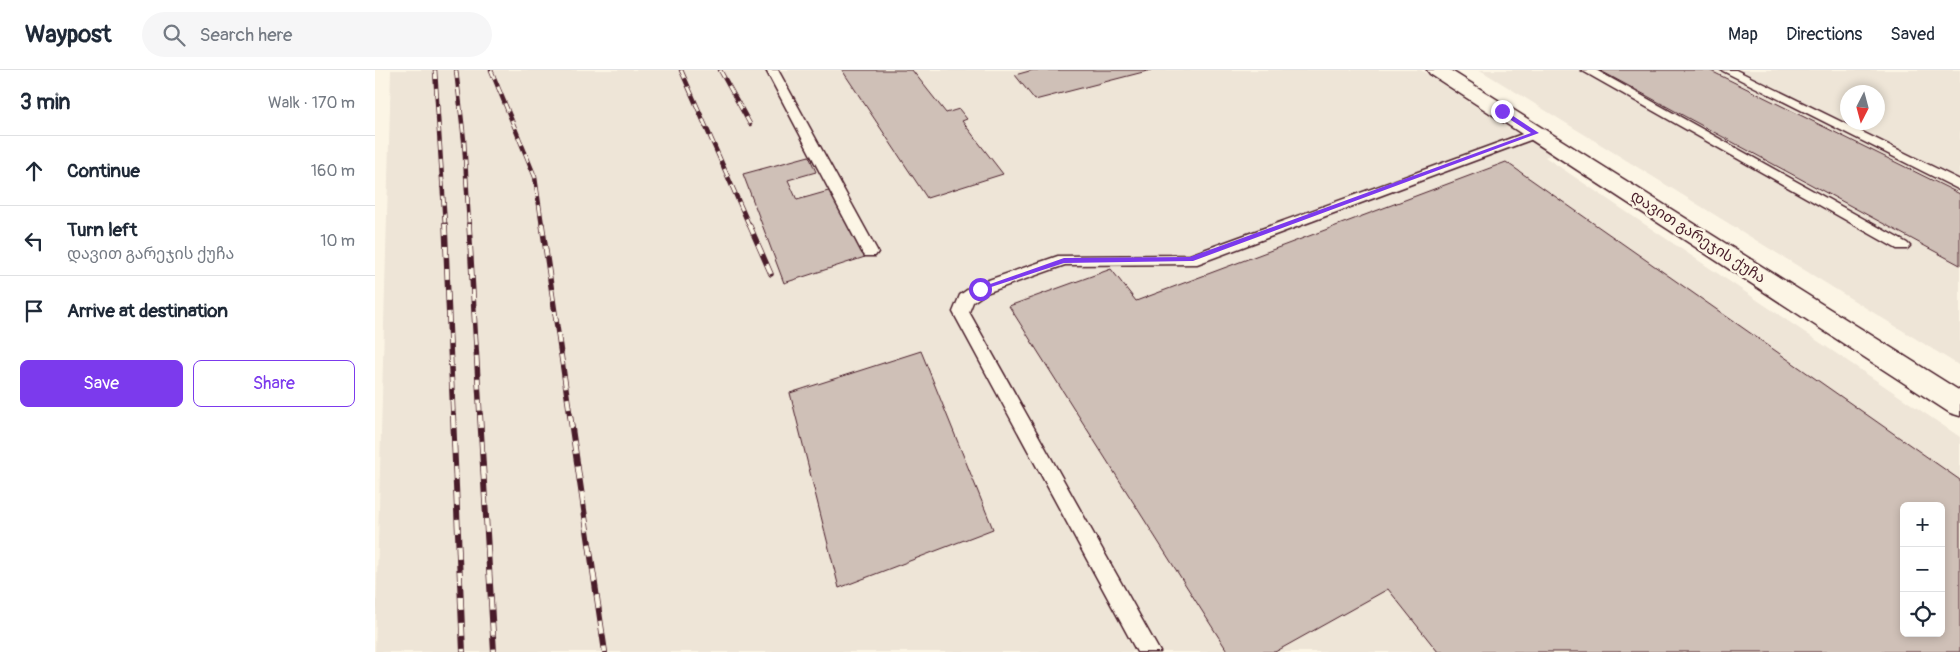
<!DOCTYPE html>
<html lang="en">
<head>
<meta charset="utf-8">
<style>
	:root { --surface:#fff; --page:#f6f6f7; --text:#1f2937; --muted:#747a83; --line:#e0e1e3; --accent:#7c3aed }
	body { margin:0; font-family:Pangolin,"Noto Sans Georgian",sans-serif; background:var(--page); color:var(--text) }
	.controls { position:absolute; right:15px; bottom:15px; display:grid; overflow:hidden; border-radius:8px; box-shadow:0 2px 8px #0003 }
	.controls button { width:45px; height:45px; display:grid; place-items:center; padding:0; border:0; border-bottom:1px solid var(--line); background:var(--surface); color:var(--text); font:25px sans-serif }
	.compass { position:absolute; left:1465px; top:15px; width:45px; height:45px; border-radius:50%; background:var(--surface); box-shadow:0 2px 8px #0003; rotate:186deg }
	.stop { position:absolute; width:15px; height:15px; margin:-11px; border:4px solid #7c3aed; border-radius:50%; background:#fff }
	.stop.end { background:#7c3aed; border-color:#fff; box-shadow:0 1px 5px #0008 }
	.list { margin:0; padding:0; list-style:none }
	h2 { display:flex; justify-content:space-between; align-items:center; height:65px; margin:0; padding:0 20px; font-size:21px }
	h2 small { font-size:16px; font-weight:400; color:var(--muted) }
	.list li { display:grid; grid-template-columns:32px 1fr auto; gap:15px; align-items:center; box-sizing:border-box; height:70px; padding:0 20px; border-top:1px solid var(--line) }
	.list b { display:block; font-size:19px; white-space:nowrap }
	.list p { margin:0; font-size:16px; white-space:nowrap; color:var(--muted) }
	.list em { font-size:16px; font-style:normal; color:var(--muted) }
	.actions { display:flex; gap:10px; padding:15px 20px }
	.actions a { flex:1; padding:11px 0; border:1px solid var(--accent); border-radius:8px; text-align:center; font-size:18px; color:var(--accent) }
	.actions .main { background:var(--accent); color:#fff }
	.icon { flex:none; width:28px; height:28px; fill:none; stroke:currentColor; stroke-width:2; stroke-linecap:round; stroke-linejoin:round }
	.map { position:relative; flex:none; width:1585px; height:582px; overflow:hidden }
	header { display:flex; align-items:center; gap:30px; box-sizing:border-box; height:70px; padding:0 25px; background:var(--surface); border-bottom:1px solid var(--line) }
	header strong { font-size:24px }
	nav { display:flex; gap:28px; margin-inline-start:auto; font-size:18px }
	.search { width:350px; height:45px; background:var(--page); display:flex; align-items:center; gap:12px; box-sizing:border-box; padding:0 18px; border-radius:28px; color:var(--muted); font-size:19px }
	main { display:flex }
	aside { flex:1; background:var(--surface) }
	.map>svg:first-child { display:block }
	.built { fill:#eee5d7; fill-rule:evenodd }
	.building { fill:#cfc0b7; stroke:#4a1f2b; fill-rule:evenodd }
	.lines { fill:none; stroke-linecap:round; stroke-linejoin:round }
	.service-casing { stroke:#4a1f2b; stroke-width:3 }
	.minor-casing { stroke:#4a1f2b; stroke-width:3 }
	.service { fill:#fcf5e5; fill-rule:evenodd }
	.minor { fill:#fcf5e5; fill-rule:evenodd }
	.rail-far2-casing { stroke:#4a1f2b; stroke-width:4.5 }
	.rail-far1-casing { stroke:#4a1f2b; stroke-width:5.5 }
	.rail-casing { stroke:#4a1f2b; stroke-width:6 }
	.rail-far2 { stroke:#fcf5e5; stroke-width:3; stroke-dasharray:9; stroke-linecap:butt }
	.rail-far1 { stroke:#fcf5e5; stroke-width:4; stroke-dasharray:11; stroke-linecap:butt }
	.rail { stroke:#fcf5e5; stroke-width:4.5; stroke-dasharray:13; stroke-linecap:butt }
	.route { fill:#7c3aed }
	.labels { text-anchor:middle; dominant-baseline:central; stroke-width:5; stroke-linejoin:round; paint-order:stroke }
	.street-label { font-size:15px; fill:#4a1f2b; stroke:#fcf5e5 }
</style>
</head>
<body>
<header>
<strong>Waypost</strong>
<div class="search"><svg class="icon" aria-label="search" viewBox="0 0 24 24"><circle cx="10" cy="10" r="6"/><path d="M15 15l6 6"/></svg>Search here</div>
<nav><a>Map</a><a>Directions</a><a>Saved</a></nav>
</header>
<main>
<aside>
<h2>3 min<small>Walk · 170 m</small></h2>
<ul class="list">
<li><svg class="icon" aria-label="ahead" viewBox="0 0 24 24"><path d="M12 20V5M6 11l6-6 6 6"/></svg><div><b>Continue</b></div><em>160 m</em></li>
<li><svg class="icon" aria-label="left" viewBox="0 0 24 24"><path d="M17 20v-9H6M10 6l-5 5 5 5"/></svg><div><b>Turn left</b><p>დავით გარეჯის ქუჩა</p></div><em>10 m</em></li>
<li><svg class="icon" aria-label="arrive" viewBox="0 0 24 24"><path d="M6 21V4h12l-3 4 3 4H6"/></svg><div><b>Arrive at destination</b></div></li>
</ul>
<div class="actions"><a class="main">Save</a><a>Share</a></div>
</aside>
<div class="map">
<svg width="1585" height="582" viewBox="0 0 1585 582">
	<rect width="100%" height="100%" fill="#fcf5e5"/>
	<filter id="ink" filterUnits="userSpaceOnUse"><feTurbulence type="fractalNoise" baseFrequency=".02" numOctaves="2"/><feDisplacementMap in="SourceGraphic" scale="10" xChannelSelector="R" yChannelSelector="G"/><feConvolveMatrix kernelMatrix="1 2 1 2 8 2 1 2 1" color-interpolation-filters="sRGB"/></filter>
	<g filter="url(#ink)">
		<g class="built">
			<path d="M16,0h1030l68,45 13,-4 61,39 -18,7 415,280v215h-1585zM1529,436h37v127h-37z"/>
			<path d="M1105,0h480v296zM1472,22h30v30h-30z"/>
		</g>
		<g class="building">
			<path d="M467,0h70l34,43 13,-4 8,10 -5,2 41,53 -76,24z"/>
			<path d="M658,0h118l-116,30 -20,-25z"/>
			<path d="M1224,0h110l251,124v71z"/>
			<path d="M434,86l7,16 -28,8 9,20 35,-10 33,67 -81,26 -41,-109z"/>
			<path d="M1131,92l454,318v172h-522l-50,-63 -113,63h-47l-219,-346 102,-37 25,32zM1529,436h37v127h-37z"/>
			<path d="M546,281l72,178 -154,59 -49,-195z"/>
		</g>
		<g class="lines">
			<defs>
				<g id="service">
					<path d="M391,0h12l100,182 -3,4h-10l-3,-4z"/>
					<path d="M1206,0h15l311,173 3,3 -3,3h-10z"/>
					<path d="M1346,0h15l224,110v10z"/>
					<path d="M1161,59l7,4 -2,3 -344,128 -132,1 -79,28 -13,9 -4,10 191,340h-23l-184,-340 7,-17 14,-10 84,-29 132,-1z"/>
				</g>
				<path id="minor" d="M1052,0h23l510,321v25l-10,-3 -520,-339z"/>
			</defs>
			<use href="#service" class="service-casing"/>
			<use href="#minor" class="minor-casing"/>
			<use href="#service" class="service"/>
			<use href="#minor" class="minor"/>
			<defs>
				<g id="rail-far2">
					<path d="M60,0l10,155"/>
					<path d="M81,0l8,70 5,85"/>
					<path d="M116,0l44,107 7,48"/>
					<path d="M306,0l68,155"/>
					<path d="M345,0l30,54"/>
				</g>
				<g id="rail-far1">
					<path d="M70,154l8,192"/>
					<path d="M94,154l11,192"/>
					<path d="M167,154l28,192"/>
					<path d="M374,154l22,50"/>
				</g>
				<g id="rail">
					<path d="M78,345l10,237"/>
					<path d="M105,345l14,237"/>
					<path d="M195,345l35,237"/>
				</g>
			</defs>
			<use href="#rail-far2" class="rail-far2-casing"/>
			<use href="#rail-far1" class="rail-far1-casing"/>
			<use href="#rail" class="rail-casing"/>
			<use href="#rail-far2" class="rail-far2"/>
			<use href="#rail-far1" class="rail-far1"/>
			<use href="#rail" class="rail"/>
		</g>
	</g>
	<path class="route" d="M1125,40h4l35,23 -346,128 -129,2 -82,27 -6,-1 88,-31 126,-1 341,-124 -31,-20z"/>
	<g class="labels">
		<g class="street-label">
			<text transform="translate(1323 167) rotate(33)">დავით გარეჯის ქუჩა</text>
		</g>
	</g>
</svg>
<div class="controls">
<button>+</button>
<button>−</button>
<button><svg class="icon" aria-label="locate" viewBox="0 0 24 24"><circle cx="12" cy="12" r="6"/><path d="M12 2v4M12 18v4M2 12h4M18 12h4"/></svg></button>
</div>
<svg class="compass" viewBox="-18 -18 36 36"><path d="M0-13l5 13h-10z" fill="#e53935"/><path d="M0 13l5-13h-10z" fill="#747a83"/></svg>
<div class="stop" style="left:605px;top:219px"></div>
<div class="stop end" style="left:1127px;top:41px"></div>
</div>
</main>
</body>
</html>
